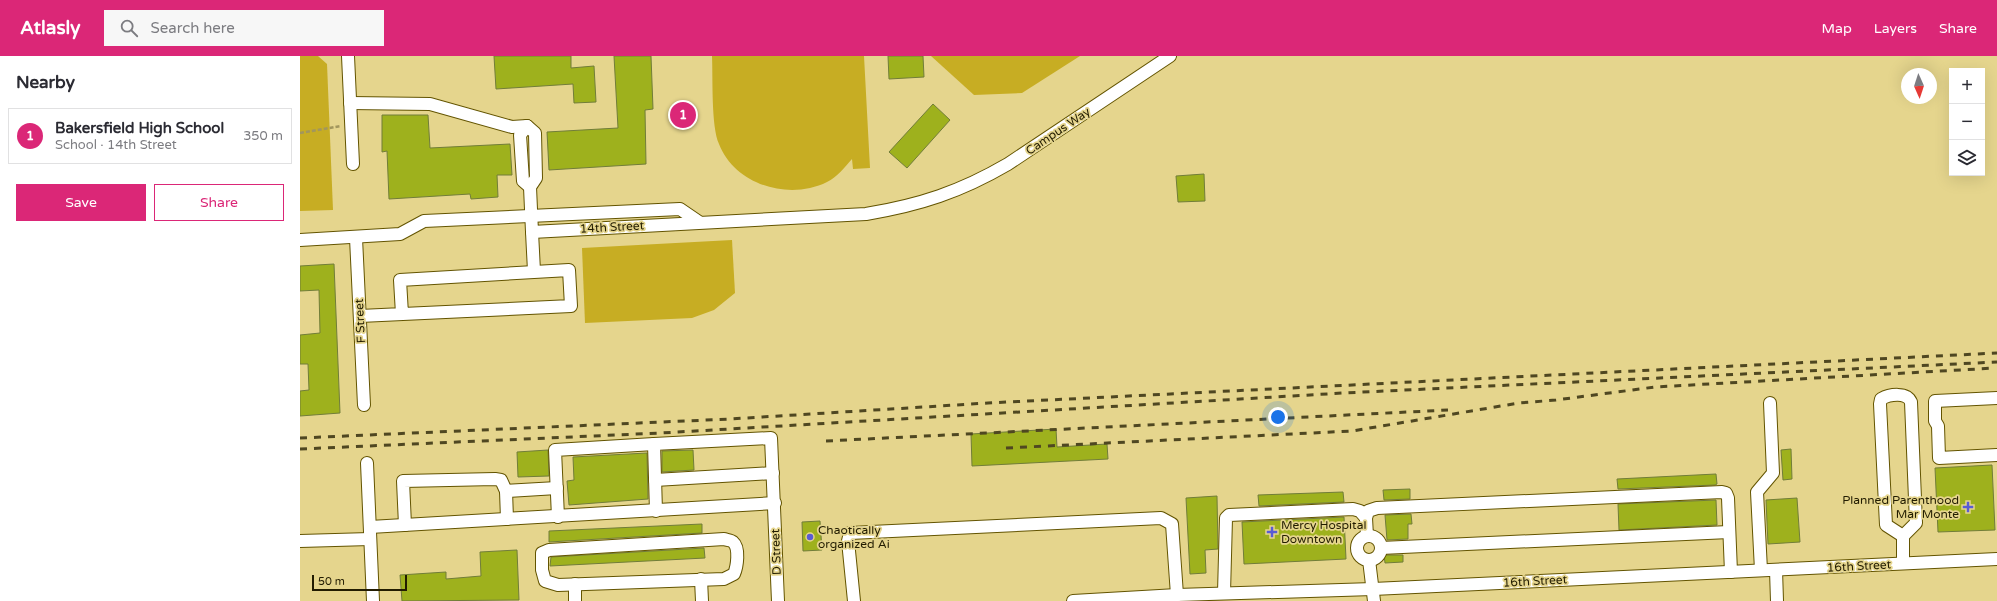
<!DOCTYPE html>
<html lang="en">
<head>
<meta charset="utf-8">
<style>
	:root { --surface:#fff; --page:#f7f7f7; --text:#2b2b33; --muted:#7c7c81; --line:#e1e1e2; --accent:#db2777 }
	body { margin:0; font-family:"Varela Round",sans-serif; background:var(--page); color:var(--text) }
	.controls { position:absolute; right:12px; top:12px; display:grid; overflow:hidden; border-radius:0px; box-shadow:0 4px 16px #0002 }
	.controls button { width:36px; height:36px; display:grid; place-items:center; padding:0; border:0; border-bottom:1px solid var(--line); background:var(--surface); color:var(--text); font:20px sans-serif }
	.compass { position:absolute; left:1601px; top:12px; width:36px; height:36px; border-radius:50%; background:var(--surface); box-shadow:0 4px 16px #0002; rotate:177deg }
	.scale { position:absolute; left:12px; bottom:10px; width:95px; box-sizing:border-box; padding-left:4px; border:2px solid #221c00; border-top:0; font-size:11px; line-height:14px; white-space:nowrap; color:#221c00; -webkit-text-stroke:3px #e5d58d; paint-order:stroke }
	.you { position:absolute; left:978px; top:361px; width:14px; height:14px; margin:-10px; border:3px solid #fff; border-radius:50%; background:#1a73e8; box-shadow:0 0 0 6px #1a73e833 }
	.badge { display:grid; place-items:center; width:26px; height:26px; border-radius:50%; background:var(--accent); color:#fff; font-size:13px; font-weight:700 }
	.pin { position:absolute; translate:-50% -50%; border:2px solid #fff; box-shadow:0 1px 4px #0006 }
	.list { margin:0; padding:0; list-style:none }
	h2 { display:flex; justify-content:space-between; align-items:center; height:52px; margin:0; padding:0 16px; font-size:17px }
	h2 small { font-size:13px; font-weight:400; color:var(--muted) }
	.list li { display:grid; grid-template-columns:26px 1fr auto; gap:12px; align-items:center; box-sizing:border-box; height:56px; margin:0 8px 8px; padding:0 8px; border:1px solid var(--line); border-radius:0px }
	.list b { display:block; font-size:15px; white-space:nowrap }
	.list p { margin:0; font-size:13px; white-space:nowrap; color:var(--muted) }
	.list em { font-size:13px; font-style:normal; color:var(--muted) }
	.actions { display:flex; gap:8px; padding:12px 16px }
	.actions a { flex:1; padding:9px 0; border:1px solid var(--accent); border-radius:0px; text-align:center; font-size:14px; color:var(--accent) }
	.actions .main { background:var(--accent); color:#fff }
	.icon { flex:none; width:22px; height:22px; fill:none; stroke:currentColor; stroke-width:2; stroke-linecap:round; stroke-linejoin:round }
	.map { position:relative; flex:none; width:1697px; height:545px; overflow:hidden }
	header { display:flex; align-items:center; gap:24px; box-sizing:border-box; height:56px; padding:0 20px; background:var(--accent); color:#fff }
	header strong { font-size:19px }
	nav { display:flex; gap:22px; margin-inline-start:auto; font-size:14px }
	.search { width:280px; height:36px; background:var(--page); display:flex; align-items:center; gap:10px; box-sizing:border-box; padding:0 14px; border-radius:0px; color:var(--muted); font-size:15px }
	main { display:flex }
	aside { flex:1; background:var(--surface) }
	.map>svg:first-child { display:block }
	.green { fill:#c7ad23 }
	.building { fill:#9eb11d; stroke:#717d39 }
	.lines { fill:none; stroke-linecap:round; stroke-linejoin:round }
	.minor-casing { stroke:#635400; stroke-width:14 }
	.path { stroke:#a2965d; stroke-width:2.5; stroke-dasharray:4 2; stroke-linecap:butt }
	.minor { stroke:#fff; stroke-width:12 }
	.rail { stroke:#4f4721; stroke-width:3; stroke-dasharray:7 7; stroke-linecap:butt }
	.poi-dot { fill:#595cd3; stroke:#e5d58d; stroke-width:1.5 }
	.labels { text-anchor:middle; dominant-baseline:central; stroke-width:3.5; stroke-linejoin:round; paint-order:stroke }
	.street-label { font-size:12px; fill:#221c00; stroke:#e5d58d }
	.poi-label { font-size:12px; fill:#221c00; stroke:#e5d58d; text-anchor:start }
</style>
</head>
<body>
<header>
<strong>Atlasly</strong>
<div class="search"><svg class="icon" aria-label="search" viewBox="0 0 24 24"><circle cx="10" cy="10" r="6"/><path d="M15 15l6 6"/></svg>Search here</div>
<nav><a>Map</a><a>Layers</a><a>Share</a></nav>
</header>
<main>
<aside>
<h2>Nearby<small></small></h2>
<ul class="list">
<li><span class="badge">1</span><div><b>Bakersfield High School</b><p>School · 14th Street</p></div><em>350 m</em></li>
</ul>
<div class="actions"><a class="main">Save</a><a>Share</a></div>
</aside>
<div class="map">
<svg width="1697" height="545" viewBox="0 0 1697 545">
	<rect width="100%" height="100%" fill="#e5d58d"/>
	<g class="green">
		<path d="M0,0h18l9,8 6,146 -33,1z"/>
		<path d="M412,0h152l6,112 -17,1 -1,-10c-7,8 -15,18 -25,23 -38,19 -92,3 -108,-38 -8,-18 -6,-66 -7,-88z"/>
		<path d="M631,0h149l-58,37 -48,2z"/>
		<path d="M432,184l3,53 -21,17 -22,8 -107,5 -3,-75z"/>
	</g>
	<g class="building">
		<path d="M194,0h77v12l23,-2 2,36 -22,1 -1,-19 -77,5z"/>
		<path d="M314,0h37l2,53 -8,1 1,54 -97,6 -2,-38 71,-4z"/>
		<path d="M588,0h35l1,21 -35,2z"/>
		<path d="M633,48l17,16 -43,48 -18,-16z"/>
		<path d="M82,59h46l2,33 80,-4 2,31h-15l1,22 -27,2 -1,-5 -81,5 -2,-48 -5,1z"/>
		<path d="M904,118l1,27 -27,1 -2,-26z"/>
		<path d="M34,208l6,149 -40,3v-25l9,-1 -1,-26h-8v-29l20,-2 -1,-43 -19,1v-25z"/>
		<path d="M756,373l1,18 50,-3 1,15 -136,7 -1,-32z"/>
		<path d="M1491,393l1,30 -9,1 -2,-30z"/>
		<path d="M248,394l1,26 -31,1 -1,-25z"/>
		<path d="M393,394l1,20 -32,2v-21z"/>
		<path d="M347,397l1,46 -79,6 -2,-24 7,-1 -1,-23z"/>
		<path d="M1692,409l3,65 -57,2 -3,-64z"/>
		<path d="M1416,418l1,10 -2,1 -97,4 -1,-10z"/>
		<path d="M1110,433v10l-26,1 -1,-10z"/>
		<path d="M1043,436l1,10 -85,4 -1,-11z"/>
		<path d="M917,440l1,53 -13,1 1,23 -16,1 -4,-76z"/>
		<path d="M1497,442l3,44 -32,2 -2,-44z"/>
		<path d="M1416,444l1,25 -98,5 -1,-26z"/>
		<path d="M1111,458l1,10h-4v15l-21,1 -2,-25z"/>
		<path d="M1044,461l2,42 -102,5 -2,-42z"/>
		<path d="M520,465l2,29 -19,1 -1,-29z"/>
		<path d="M402,468v9l-153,9v-11z"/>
		<path d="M404,492l1,10 -155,8 1,-9z"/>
		<path d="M217,494l2,50 -117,1 -2,-26 46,-3v7l35,-3 -1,-24z"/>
		<path d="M1084,499h19v7l-18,1z"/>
	</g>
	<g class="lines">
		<defs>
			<g id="minor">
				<path d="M48,0l5,108"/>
				<path d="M50,47l80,1 82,23 15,-1 8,7 1,45 -6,9 2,45 334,-18c54,-9 94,-22 142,-50l162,-108"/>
				<path d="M227,70l-7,9 3,46 7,6"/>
				<path d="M232,176l2,39"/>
				<path d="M56,182l8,167"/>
				<path d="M0,184l100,-6 24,-13 256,-12 19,13"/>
				<path d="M60,260l211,-10 -2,-36 -169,10 2,34"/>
				<path d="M1697,342l-62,3v20l3,5 1,32 58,-3"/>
				<path d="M67,407l6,138"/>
				<path d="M355,424l118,-7"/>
				<path d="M356,455l-2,-67 117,-6 7,163"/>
				<path d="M258,461l-3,-67 99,-6"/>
				<path d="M207,463l-1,-28 51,-3"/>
				<path d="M105,469l-2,-44 92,-2 6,1 5,11"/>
				<path d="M70,471l405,-24"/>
				<circle cx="1069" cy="492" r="12"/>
				<path d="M1067,480l-1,-18 2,-7 9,-3 345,-16 4,1 2,5 3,74"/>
				<path d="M1603,480l-17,-11 -6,-121 1,-5c9,-5 26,-7 30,3l5,121 -13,13v27"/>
				<path d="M424,483c3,1 7,1 9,3 7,6 4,25 1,32l-10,5 -166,6 -13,-4 -3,-11v-17l7,-3z"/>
				<path d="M0,485l70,-2"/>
				<path d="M1081,492l348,-16"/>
				<path d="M1069,504l5,41"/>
				<path d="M1461,514l-4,-78 16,-19 -3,-70"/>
				<path d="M1476,514l1,31"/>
				<path d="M401,523l1,22"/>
				<path d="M275,528v17"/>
				<path d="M924,537l2,-75 3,-3 124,-6 7,2 6,7"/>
				<path d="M554,545l-6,-60 2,-8 311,-15 11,6 5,71"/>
				<path d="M773,545l104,-6 196,-6 624,-30"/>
			</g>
		</defs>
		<use href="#minor" class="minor-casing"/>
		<path class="path" d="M0,77l41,-7"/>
		<use href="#minor" class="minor"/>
		<g class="rail">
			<path d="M0,382l430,-19 258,-16 1009,-50"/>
			<path d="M526,385l622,-31"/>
			<path d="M706,392l346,-17 167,-28 37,-3 99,-13 340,-19"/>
			<path d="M0,393l361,-16 682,-40 654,-31"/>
		</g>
	</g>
	<g class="poi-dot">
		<path d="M1666 445h4v4h4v4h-4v4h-4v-4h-4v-4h4z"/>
		<path d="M970 470h4v4h4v4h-4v4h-4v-4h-4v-4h4z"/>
		<circle cx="510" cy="481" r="4"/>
	</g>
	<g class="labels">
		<g class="street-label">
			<text transform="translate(758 75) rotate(-34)">Campus Way</text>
			<text transform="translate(312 171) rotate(-3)">14th Street</text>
			<text transform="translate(60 265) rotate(-93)">F Street</text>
			<text transform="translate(476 496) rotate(-92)">D Street</text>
			<text transform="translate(1559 510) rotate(-3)">16th Street</text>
			<text transform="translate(1235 525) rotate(-3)">16th Street</text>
		</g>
		<g class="poi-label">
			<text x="1659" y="444" text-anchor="end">Planned Parenthood<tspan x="1659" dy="14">Mar Monte</tspan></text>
			<text x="981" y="469">Mercy Hospital<tspan x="981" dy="14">Downtown</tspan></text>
			<text x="518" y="474">Chaotically<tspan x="518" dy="14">organized Ai</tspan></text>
		</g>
	</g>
</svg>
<div class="controls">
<button>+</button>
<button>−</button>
<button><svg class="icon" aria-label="layers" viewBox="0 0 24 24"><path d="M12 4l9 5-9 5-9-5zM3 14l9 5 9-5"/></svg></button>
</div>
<svg class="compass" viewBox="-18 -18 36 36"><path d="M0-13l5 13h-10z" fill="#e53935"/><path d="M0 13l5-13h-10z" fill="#7c7c81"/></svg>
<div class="scale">50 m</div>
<div class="you"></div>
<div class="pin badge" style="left:383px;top:59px">1</div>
</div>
</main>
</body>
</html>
